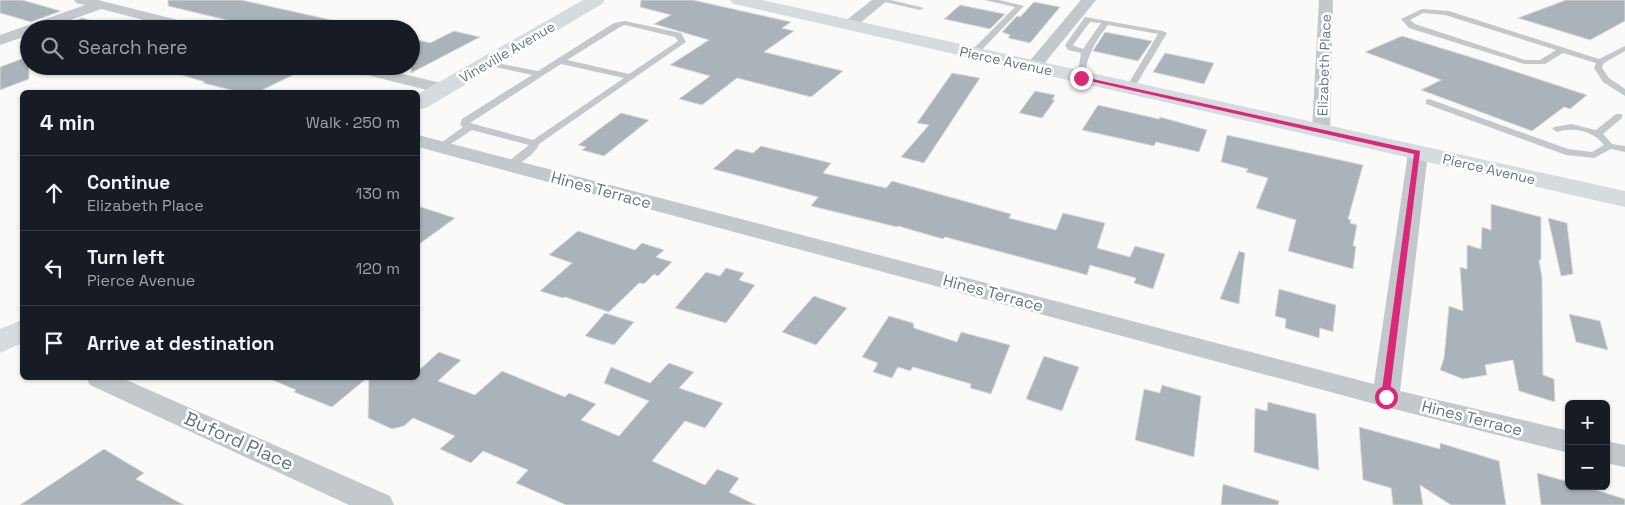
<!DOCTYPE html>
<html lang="en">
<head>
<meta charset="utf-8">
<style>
	:root { --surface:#171b24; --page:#20242c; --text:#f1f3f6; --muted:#9ea1a6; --line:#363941 }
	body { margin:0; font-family:"Space Grotesk",sans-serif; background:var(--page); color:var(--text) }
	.controls { position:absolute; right:15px; bottom:15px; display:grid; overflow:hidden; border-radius:8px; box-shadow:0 1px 4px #0004 }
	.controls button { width:45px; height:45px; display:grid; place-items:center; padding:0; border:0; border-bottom:1px solid var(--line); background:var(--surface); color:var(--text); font:25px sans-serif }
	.stop { position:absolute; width:15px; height:15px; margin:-11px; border:4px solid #db2777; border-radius:50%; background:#fff }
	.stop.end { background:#db2777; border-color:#fff; box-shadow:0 1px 5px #0008 }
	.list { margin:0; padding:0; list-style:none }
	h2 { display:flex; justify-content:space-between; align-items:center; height:65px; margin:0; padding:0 20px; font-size:21px }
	h2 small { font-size:16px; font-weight:400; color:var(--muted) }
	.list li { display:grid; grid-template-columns:32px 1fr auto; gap:15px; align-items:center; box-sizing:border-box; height:75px; padding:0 20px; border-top:1px solid var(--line) }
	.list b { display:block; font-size:19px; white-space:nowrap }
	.list p { margin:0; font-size:16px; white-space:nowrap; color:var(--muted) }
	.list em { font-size:16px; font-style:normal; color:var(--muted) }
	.icon { flex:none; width:28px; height:28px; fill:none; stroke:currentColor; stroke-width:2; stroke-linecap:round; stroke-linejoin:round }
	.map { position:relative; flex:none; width:1625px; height:505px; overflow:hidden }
	.search { position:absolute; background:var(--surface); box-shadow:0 1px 4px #0004; left:20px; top:20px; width:400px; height:55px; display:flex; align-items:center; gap:12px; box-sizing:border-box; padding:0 18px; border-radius:28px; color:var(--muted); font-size:19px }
	.panel { position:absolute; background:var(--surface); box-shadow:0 1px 4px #0004; left:20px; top:90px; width:400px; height:290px; border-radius:8px }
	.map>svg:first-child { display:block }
	.building { fill:#aab3b9; stroke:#dcdcda }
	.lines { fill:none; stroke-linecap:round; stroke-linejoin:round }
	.lane { fill:#c3c8cc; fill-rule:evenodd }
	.street { fill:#c3c8cc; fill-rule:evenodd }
	.primary { fill:#d6dbdf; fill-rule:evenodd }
	.route { fill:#db2777 }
	.labels { text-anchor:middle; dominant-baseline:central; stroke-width:5; stroke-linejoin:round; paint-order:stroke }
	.far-street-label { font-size:14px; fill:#657683; stroke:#fff }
	.street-label { font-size:16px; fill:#657683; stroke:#fff }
	.near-street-label { font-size:19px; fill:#657683; stroke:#fff }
</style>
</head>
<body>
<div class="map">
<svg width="1625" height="505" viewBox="0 0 1625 505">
	<rect width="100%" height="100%" fill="#fafaf8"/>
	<g class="building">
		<path d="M0,0h22l39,11 -30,11 -31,-9z"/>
		<path d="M168,0h73l95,21v8h-48l-20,-5 -8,4 -92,-22z"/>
		<path d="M641,0h52l98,22 -9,6 12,3 -30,21 79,19 -32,26 -74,-19 -35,27 -23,-6 31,-23 -40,-11 39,-25 -55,-16 17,-9 -31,-8z"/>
		<path d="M1566,0h59v21l-35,19 -72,-22z"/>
		<path d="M1034,2l26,5 -30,36 -22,-5 2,-3 -8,-3 15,-16 3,1z"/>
		<path d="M960,5l45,9 -15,15 -46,-10z"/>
		<path d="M82,18l21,6v5l-50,-1z"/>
		<path d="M454,31l26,6 -69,36v-35l19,5z"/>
		<path d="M1105,32l47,9 -14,20 -45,-10z"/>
		<path d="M1402,36l78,24 107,35 -17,14 -6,-2 -32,24 -111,-41 20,-10 -76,-28z"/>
		<path d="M1165,53l49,10 -10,21 -51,-12z"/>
		<path d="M29,56v23l-29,11v-23z"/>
		<path d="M169,66h93l33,8 -37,18h-19l-36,-9 2,-1 -36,-11z"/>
		<path d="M952,73l28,5 -56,85 -23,-6 28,-32 -12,-2z"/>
		<path d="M1035,91l20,4 -3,5h3l-13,18 -23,-5z"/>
		<path d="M1098,105l61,14 1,-2 47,13 -8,22 -43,-10 -2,4 -72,-16z"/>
		<path d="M621,113l28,7 -45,36 -22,-6 4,-3 -8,-2z"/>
		<path d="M1227,135l136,30 -15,54 3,1 -1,3 7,2 -4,21h3l-3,23 -65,-18 8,-31 -40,-12 12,-30 -22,-6 2,-3 -27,-7z"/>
		<path d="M761,146l70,17 -8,10 63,15 6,-7 119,33 -2,4 47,12 7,-17 42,10 -8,25 33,9 5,-11 30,8 -12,35 -19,-6 2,-5 -46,-13 -3,10 -142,-38 -2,2 -45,-13 -1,1 -86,-21 7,-9 -105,-28 23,-20 17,4z"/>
		<path d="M1491,204l50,13v43h-2l3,17 1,98 11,4 1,23 -36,-11 -6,-31 -28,5 2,10 -24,4 -23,-9 4,-12 5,-52 14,5 -3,-44 7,2v-24l14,4 1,-22 9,3z"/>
		<path d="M418,206l37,12 -37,27z"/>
		<path d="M1548,218l19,5 6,51 -12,2z"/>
		<path d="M578,231l57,19 7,-7 22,7 -8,7 16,5 -14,14 -4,-2 -10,10 -5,-1 -30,29 -44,-15 -2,1 -23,-7 32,-28 -23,-8z"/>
		<path d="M1239,251l6,2 -6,51 -19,-5z"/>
		<path d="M726,268l18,5 -5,7 16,5 -29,38 -51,-15 31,-36 14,4z"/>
		<path d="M1279,289l57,16 -3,27 -13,-4 -1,10 -34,-10 1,-9 -11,-3z"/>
		<path d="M814,296l33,12 -31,37 -34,-13z"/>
		<path d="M605,313l29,9 -20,23 -29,-9z"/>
		<path d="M1569,314l31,7 8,29 -32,-8z"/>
		<path d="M889,316l24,7 1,5 43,14 4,-10 49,13 -19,49 -21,-6 1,-4 -58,-17 -3,4 -12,-4 -6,11 -19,-6 5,-9 -16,-6z"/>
		<path d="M439,352l22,8 -23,21 37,14 27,-24 63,26 4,-4 27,11 -15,16 38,16 30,-35 -45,-18 7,-16 39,16 19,-20 25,9 -15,16 44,15 -18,25 -20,-7 -33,40 53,24 12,-16 22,9 -10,14 27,13h-190l-50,-22 12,-13 -45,-19 -12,12 -31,-14 15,-13 -42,-18 -9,8 -12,3 -24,-11 1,-40h49v-7z"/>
		<path d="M1044,356l35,11 -17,44 -36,-12z"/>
		<path d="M268,378h99l-35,29 -38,-15 2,-2z"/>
		<path d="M1162,385l39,11 -7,61 -59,-17 9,-51 16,4z"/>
		<path d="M1268,402l48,12 3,56 -65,-18 1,-44 12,3z"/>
		<path d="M1359,427l81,22v-6l59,18 7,44h-55l-31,-20 3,20h-30l-2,-17 -28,-8z"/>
		<path d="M104,449l40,24 -8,6 48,26h-164z"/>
		<path d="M1537,473l32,9v4h14l42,13v6h-84z"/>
		<path d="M1223,484l56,17 -1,4h-57z"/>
	</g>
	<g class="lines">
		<g class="lane">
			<path d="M876,0h15l33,8 -4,2z"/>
			<path d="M984,0h15l25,6 -48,50h-6v-4l45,-45z"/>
			<path d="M1422,9l27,2 150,48 26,-13v5l-21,12 -2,5 7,10 16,11v7l-22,-14 -9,-14 2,-5 -33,-10 -18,11h-21l-115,-36 -8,-9zM1423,13l22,2 111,35 -16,10h-15l-110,-36 -5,-4z"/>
			<path d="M1085,17l78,14 4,2 -34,57 -3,1 -4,-3 32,-54 -50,-9c-13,17 -22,31 -23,53l-4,3 -4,-3 4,-25 -13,-3 -3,-5zM1090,22l11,1 -18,26 -9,-3 -1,-1z"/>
			<path d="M625,21l56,12 5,9 -147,102c-2,9 -24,25 -33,23l-2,-2 25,-20 -57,-15 -29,19h-6l-2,-2 28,-20 -3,-2 2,-6 70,-44 -46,-10v-4l52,10 76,-48zM625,25l50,12 3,4 -49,33 -62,-14 53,-33zM561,64l63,14 -91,62 -63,-17z"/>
			<path d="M1429,99l139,50 24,3 12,-7c-12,-15 -30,-18 -47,-13l-5,-3 2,-2 17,-3 25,6 20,-16h6v4l-19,16 9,10 13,2v6l-14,-3 -17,9 -28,-3 -140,-51v-4z"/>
		</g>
		<g class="street">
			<path d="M74,0h24l104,26 2,3h-26l-77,-20 -55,20h-17v6l-29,10v-10l85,-30 -9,-2z"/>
			<path d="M872,0h16l-34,28h-10l-2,-3 2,-3z"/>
			<path d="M1081,0h15l-57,70h-12l-2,-3 2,-3z"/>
			<path d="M1319,0h14l-3,130 -2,4 -7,2 -7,-2 -2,-4z"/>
			<path d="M341,66h29l79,19 3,4 -3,4 -6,1 -100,-25z"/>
			<path d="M418,135l956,249 34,-231 3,-4 7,-2 7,2 3,4 -28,238 169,40v22l-183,-46 -968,-260z"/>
			<path d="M86,378h36l268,118 4,9h-45l-259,-120z"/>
			<path d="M1606,441l19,4v22l-19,-4z"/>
		</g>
		<g class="primary">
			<path d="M583,0h22l-3,4 -176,104 -8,1v-15z"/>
			<path d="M730,0h32l863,191v16l-886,-202 -6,-1z"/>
			<path d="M22,320v23l-22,10v-24z"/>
		</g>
	</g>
	<path class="route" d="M1079,76l341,75 -31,249 -3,1 -5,-4 33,-243 -333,-75z"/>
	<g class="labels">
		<g class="far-street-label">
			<text transform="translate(507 52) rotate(-30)">Vineville Avenue</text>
			<text transform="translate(1006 61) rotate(12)">Pierce Avenue</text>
			<text transform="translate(1324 65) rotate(-88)">Elizabeth Place</text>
			<text transform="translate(1489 169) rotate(13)">Pierce Avenue</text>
		</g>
		<g class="street-label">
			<text transform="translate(601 190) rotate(15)">Hines Terrace</text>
			<text transform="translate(993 293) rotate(15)">Hines Terrace</text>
			<text transform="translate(1472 418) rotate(14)">Hines Terrace</text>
		</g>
		<g class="near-street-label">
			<text transform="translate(239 441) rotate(24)">Buford Place</text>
		</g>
	</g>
</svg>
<div class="controls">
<button>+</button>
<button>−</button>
</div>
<div class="stop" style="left:1386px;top:397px"></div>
<div class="stop end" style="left:1081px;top:78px"></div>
<div class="search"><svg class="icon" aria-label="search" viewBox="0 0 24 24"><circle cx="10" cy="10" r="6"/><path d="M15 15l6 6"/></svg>Search here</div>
<section class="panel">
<h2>4 min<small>Walk · 250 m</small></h2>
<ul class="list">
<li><svg class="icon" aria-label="ahead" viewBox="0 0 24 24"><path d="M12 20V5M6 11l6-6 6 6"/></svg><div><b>Continue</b><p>Elizabeth Place</p></div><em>130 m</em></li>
<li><svg class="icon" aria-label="left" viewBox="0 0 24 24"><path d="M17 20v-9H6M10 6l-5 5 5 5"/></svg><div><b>Turn left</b><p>Pierce Avenue</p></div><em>120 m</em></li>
<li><svg class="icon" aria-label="arrive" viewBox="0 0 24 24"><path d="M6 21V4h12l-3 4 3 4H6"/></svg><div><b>Arrive at destination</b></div></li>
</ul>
</section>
</div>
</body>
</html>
